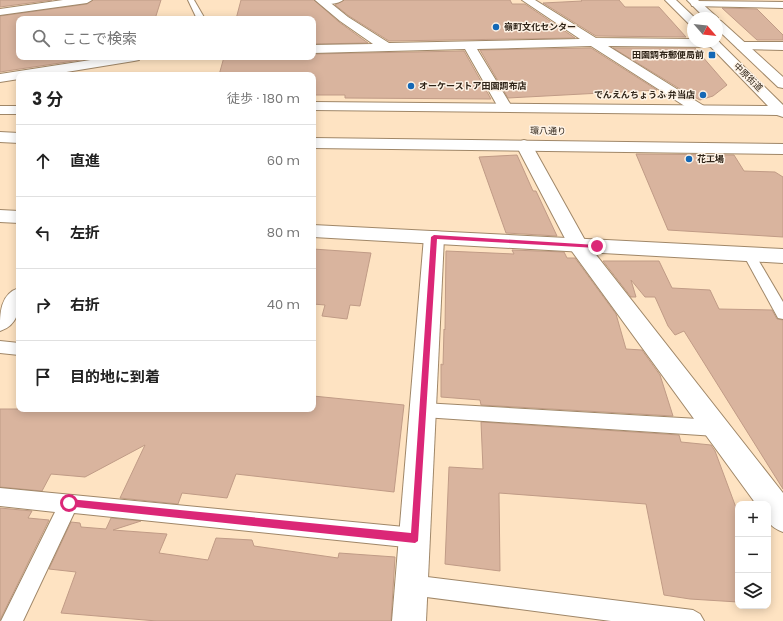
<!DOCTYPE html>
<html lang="ja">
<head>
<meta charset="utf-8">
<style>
	:root { --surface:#fff; --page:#f6f6f6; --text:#222; --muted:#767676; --line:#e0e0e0 }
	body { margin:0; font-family:Poppins,"Noto Sans JP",sans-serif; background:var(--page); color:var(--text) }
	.controls { position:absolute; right:12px; bottom:12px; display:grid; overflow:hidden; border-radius:8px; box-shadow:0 2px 10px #0003 }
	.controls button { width:36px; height:36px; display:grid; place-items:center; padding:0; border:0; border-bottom:1px solid var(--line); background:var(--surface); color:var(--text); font:20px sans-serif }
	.compass { position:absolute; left:687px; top:12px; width:36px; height:36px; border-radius:50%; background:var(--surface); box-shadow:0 2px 10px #0003; rotate:118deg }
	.stop { position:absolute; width:12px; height:12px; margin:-9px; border:3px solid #db2777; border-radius:50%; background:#fff }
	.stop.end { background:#db2777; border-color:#fff; box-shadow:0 1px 4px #0008 }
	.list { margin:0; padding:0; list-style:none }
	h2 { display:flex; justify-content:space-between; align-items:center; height:52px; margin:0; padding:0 16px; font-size:17px }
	h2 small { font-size:13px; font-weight:400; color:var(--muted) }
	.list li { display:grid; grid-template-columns:26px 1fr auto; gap:12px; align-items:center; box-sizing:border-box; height:72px; padding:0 16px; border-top:1px solid var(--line) }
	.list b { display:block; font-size:15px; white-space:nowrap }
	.list em { font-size:13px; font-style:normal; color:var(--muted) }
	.icon { flex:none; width:22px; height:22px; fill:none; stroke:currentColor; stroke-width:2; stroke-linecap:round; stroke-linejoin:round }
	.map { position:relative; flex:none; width:783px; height:621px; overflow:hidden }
	.search { position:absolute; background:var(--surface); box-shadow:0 2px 10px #0003; left:16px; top:16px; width:300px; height:44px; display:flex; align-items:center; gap:10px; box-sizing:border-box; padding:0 14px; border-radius:8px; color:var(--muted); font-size:15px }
	.panel { position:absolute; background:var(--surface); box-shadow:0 2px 10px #0003; left:16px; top:72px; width:300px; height:340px; border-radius:8px }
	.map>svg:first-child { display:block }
	.building { fill:#d9b49e; stroke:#c09b86 }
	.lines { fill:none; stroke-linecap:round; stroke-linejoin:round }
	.service-casing { stroke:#a08768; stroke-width:2 }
	.minor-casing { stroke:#a08768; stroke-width:2 }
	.tertiary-casing { stroke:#a08768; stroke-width:2 }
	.primary-casing { stroke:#a08768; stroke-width:2 }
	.service { fill:#fff; fill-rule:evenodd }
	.minor { fill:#fff; fill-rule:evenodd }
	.tertiary { fill:#fff; fill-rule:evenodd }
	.primary { fill:#fff; fill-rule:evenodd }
	.route { fill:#db2777 }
	.poi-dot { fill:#1468b6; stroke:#fef3e6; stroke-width:1.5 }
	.labels { text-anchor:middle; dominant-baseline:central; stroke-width:3; stroke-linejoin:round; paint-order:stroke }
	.far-poi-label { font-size:9px; font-weight:bold; fill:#2f2418; stroke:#fef3e6; text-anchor:start }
	.far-street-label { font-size:9px; fill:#2f2418; stroke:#fef3e6 }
</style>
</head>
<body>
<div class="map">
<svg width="783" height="621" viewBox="0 0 783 621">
	<rect width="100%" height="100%" fill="#fee3c2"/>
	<g class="building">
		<path d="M0,0h52l-52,7z"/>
		<path d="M93,0h68l-6,19h-136v38h81l-100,15v-56l87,-12z"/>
		<path d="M241,0h73l25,22 29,21 -55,1v-25h-77z"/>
		<path d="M344,0h166l2,4h13l50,34 -186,3 -40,-25 -14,-11z"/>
		<path d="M581,0h38l6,7h34l27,30 -90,-1 -53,-33 39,-2z"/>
		<path d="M722,8l35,1 26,26v5h-26z"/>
		<path d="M591,48l66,42 -149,8 -28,-48z"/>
		<path d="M613,48h82l32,37 -14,11 -13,4 -20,-11z"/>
		<path d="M464,51l27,48 -146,-1v-3h-32v-20h-94l5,-18h89v-3z"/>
		<path d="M636,154l98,1 10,16 31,1 8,5v60l-115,-7z"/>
		<path d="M517,155l16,36h3l21,45 -51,-3 -27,-76z"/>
		<path d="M313,249l58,4 -11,53 -10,-1 -3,14 -25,-3 3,-11 -12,-1z"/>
		<path d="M512,250l52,2 3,6h8l41,56 10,35 16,1 18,25 13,41 -192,-11 -1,-5 -39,-3v-33l2,1 1,-36 1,1 1,-79 68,3z"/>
		<path d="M603,261h56l13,27 38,2 9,19 53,1 5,9 6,1v169l-99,-158 -9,4 -7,-9 -13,-29h-10l-14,-17 5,17h-5z"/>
		<path d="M313,396l91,9 -10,87 -158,-18 -9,24 -45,-5 -4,11 -58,-6 25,-53 -60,32 -34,-3 -9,17 -42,-4v-78h313z"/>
		<path d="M481,422l198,13 2,7 30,3 4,6 23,62v89l-48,-3 -26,-4 -18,-91 -147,-11 1,78 -55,-7 4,-97 34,2z"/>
		<path d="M0,508l32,3 -4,7 21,2 -49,100z"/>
		<path d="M111,518l30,3 -28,9 54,4 -8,19 49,7 8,-22 36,2 2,6 84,12 1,-5 56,4 -4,64h-234l-96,-8 15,-41 -27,-3 22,-47 9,1 1,4 25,2z"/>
	</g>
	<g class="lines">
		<defs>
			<g id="service">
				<path d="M188,0h6l11,19h-8z"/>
				<path d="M322,0h21c-5,4 -19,6 -24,2z"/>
				<path d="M749,250l4,1 30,51v17l-5,-1 -35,-64 2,-3z"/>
				<path d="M0,341l19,2v12l-19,-2z"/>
				<path d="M423,403l293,17 6,3 2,5 -2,5 -6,3 -293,-19 -6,-2 -2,-5 2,-5z"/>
				<path d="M0,488l415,40 7,3 3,7 -3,7 -7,3 -341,-35 -51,108h-22l54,-109 -55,-6z"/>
				<path d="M411,575l282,35 7,4 4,7h-93l-200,-26 -7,-3 -3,-7 3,-7z"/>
			</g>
			<g id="minor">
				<path d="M63,0h29l-5,3 -87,12v-6z"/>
				<path d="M315,0h12l21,17 41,26 191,-4 -58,-39h13l61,38 97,1v3h24v-2l3,3 -2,3 -4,1 -106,-1 96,60 2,3 -2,3 -5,1 -5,-1 -103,-66 -114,3 35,58 -2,3 -5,1 -5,-1 -2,-3 -33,-58 -152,4v-8l60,-1 -33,-23z"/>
				<path d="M696,1l87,1v6l-91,-2 -1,-2z"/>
				<path d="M742,42h41v8l-45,-1 -2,-3 2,-3z"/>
				<path d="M110,57h30l-1,3 -5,1 -86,14h-29v4l-19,3v-8z"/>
				<path d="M524,140l6,2 2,3 54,97 197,251v39c-17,-7 -15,-11 -15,-28h-12l-185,-254 -55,-105 2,-3z"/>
				<path d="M434,231l7,1 3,5 -18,384h-34l32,-384 3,-5z"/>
				<path d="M19,288c0,18 2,36 -19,43 0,-18 0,-37 19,-43z"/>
			</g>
			<g id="tertiary">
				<path d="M0,210l19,1v12l-19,-1z"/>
				<path d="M313,225l470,24v14l-470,-26z"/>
			</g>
			<g id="primary">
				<path d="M665,0h11l19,18h-2v7l-4,-1z"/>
				<path d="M687,0h11l20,18h-13z"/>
				<path d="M717,20l4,1 62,56v11l-5,-1 -61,-58z"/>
				<path d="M717,40l66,65v12l-6,-2 -464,-5v-8l455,4 -62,-64h11z"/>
				<rect x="0" y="106" width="19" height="8"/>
				<path d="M0,132l19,1v10l-19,-1z"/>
				<path d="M313,138l470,6v10l-470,-6z"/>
			</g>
		</defs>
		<use href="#service" class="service-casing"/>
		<use href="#minor" class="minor-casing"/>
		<use href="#tertiary" class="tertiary-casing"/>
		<use href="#primary" class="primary-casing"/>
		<use href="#service" class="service"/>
		<use href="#minor" class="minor"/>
		<use href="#tertiary" class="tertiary"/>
		<use href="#primary" class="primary"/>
	</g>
	<path class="route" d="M434,235l163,10 3,1 -3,2 -160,-9 -19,302 -3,2 -349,-37 -1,-3 1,-3 3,-1 342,34 20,-296z"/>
	<g class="poi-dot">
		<circle cx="496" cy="27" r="4"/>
		<rect x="708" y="51" width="8" height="8" rx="2"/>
		<circle cx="411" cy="86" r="4"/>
		<circle cx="703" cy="95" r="4"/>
		<circle cx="689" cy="159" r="4"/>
	</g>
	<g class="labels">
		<g class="far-poi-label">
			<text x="504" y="27">嶺町文化センター</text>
			<text x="704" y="55" text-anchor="end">田園調布郵便局前</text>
			<text x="419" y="86">オーケーストア田園調布店</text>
			<text x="695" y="95" text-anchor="end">でんえんちょうふ 弁当店</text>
			<text x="697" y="159">花工場</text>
		</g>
		<g class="far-street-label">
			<text transform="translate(748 77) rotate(44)">中原街道</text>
			<text transform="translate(548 131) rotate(1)">環八通り</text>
		</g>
	</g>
</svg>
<div class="controls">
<button>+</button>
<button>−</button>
<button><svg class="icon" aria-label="layers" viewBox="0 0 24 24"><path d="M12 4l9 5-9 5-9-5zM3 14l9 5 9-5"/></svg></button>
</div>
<svg class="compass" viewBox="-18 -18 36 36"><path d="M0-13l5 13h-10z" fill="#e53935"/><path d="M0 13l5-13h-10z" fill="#767676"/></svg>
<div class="stop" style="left:69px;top:503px"></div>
<div class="stop end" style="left:597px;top:246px"></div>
<div class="search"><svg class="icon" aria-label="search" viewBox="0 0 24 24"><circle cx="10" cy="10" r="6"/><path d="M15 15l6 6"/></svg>ここで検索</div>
<section class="panel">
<h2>3 分<small>徒歩 · 180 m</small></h2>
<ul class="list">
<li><svg class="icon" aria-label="ahead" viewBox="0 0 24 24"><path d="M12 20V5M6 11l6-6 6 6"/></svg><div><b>直進</b></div><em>60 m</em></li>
<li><svg class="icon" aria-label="left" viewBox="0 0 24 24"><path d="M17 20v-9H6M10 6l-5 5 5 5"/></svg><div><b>左折</b></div><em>80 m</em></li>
<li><svg class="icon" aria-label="right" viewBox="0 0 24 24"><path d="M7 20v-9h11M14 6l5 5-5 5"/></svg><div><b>右折</b></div><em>40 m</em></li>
<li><svg class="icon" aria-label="arrive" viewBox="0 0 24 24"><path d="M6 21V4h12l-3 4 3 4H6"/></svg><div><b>目的地に到着</b></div></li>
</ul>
</section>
</div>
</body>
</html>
